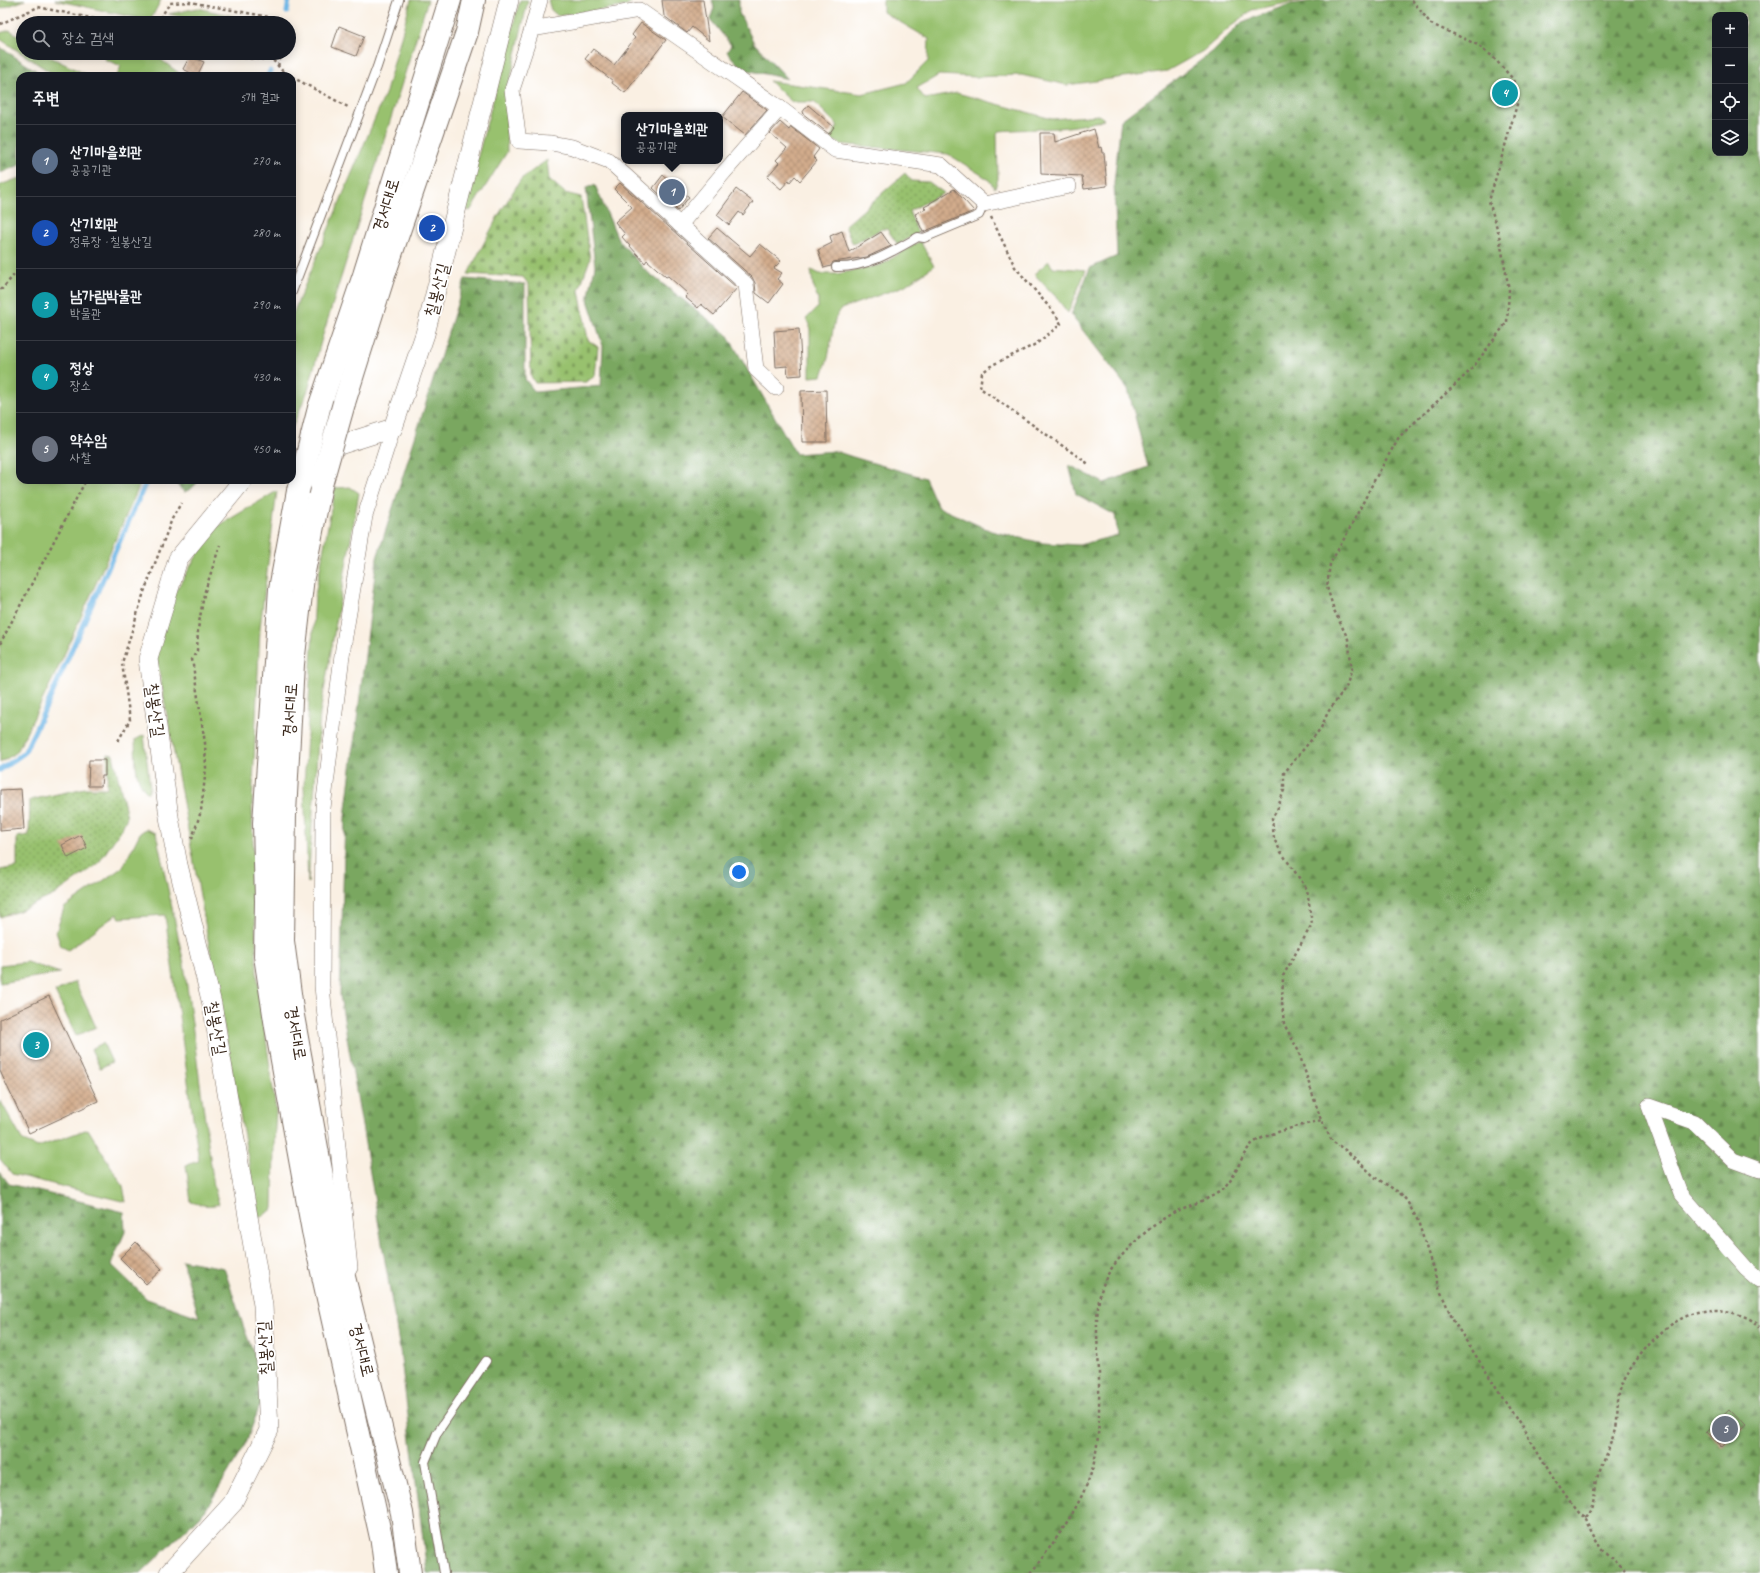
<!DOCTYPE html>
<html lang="ko">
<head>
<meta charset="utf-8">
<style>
	:root { --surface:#171b24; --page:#242831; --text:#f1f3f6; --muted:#9ea1a6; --line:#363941; --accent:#d93025 }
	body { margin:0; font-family:Caveat,"Poor Story",sans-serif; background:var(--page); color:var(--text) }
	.controls { position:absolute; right:12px; top:12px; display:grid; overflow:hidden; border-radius:8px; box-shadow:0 2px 10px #0003 }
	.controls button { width:36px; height:36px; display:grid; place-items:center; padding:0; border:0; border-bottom:1px solid var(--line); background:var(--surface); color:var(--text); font:20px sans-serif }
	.you { position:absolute; left:739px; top:872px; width:14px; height:14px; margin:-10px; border:3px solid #fff; border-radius:50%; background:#1a73e8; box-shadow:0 0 0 6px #1a73e833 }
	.badge { display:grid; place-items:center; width:26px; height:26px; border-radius:50%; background:var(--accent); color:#fff; font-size:13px; font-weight:700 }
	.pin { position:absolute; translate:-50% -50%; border:2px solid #fff; box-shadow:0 1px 4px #0006 }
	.popup { position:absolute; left:621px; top:112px; width:102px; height:52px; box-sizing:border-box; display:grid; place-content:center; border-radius:8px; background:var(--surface); filter:drop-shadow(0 1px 3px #0005); font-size:13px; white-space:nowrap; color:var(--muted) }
	.popup b { font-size:15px; color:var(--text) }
	.popup::after { content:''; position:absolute; left:50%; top:100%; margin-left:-8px; border:8px solid transparent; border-top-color:var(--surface) }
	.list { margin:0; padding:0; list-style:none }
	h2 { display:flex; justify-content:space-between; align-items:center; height:52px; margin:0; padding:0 16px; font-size:17px }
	h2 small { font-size:13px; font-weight:400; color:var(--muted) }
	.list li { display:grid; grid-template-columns:26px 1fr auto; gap:12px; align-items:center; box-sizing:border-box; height:72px; padding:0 16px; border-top:1px solid var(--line) }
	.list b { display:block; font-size:15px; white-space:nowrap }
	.list p { margin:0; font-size:13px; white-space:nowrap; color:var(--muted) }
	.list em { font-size:13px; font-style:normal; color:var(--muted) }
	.icon { flex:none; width:22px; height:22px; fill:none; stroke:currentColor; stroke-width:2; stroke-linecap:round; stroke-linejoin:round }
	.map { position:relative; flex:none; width:1760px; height:1573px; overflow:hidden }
	.search { position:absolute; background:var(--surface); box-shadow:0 2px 10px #0003; left:16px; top:16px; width:280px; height:44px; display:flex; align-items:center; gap:10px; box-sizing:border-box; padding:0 14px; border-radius:22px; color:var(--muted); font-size:15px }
	.panel { position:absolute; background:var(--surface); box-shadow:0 2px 10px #0003; left:16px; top:72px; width:280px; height:412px; border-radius:12px }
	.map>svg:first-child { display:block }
	.green { fill:#98c16e; stroke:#6a7646 }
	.forest { fill:url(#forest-firs); stroke:#5a6840; fill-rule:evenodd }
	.cemetery { fill:url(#cemetery-stones); stroke:#6a7646 }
	.garden { fill:url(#garden-dots); stroke:#6a7646 }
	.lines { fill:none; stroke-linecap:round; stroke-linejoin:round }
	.stream { stroke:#6fb7e6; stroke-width:5 }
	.building { fill:url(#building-cross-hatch) }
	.service-casing { stroke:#7e6f63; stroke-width:10 }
	.minor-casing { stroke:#7e6f63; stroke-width:16 }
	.tertiary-casing { stroke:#7e6f63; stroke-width:20 }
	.primary-casing { stroke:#7e6f63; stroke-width:24 }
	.path { stroke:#7e6f63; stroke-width:2.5; stroke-dasharray:3 3; stroke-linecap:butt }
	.service { stroke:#fff; stroke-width:8 }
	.minor { stroke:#fff; stroke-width:15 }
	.tertiary { stroke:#fff; stroke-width:19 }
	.primary { stroke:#fff; stroke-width:22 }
	.primary-bridge-casing { stroke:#7e6f63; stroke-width:24; stroke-linecap:butt }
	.primary-bridge { stroke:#fff; stroke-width:22 }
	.labels { text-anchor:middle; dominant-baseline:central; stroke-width:3.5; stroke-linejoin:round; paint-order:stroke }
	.street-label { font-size:17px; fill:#3b2a1e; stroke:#fff }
</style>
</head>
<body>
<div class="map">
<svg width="1760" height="1573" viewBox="0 0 1760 1573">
	<defs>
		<pattern id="forest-firs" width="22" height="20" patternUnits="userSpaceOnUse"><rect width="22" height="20" fill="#7aa761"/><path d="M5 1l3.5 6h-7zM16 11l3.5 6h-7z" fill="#65884f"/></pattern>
		<pattern id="cemetery-stones" width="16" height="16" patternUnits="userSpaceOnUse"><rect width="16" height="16" fill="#98c16e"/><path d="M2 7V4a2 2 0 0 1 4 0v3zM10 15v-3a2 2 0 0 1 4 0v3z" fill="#7d9d5a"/></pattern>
		<pattern id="garden-dots" width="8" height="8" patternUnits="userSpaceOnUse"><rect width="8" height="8" fill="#98c16e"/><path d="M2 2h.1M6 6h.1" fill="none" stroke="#7d9d5a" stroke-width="1.8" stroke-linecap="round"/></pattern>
		<pattern id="building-cross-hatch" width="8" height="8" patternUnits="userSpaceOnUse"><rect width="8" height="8" fill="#d2ac8c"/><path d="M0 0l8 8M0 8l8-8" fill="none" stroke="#ac8c72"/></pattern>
	</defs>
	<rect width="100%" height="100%" fill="#fff"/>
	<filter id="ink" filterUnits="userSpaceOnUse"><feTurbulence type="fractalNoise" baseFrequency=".025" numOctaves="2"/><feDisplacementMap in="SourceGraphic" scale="8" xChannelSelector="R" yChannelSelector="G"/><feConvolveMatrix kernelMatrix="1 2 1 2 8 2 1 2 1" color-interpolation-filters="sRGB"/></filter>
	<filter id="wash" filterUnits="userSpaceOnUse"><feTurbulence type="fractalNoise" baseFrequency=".012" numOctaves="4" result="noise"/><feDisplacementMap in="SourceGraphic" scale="16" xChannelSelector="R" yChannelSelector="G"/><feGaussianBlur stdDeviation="0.9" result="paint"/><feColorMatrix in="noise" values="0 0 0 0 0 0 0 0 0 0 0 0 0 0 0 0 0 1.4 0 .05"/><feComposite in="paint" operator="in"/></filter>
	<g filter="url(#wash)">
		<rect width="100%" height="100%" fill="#faf0e3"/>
		<g class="green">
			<path d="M0,0h25l-25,9z"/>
			<path d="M55,0h106l-11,21z"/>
			<path d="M411,0h17l-106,338 -14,52 -16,38v-112l94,-224z"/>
			<path d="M520,0h8l-22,99 1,53 -37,59 -6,-3z"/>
			<path d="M548,0h85l-6,6 -69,10 -7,-6z"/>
			<path d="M883,0h419l-50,10 -22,17 -27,24 -36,20 -100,14 -46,-10 -45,2 -37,-2 -22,13 8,11 32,-6 95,26 47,-4 5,4c-33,12 -71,9 -105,12l-2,2 1,46 -3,9 -7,-9 -40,-25 -108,-10 -10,-6 8,-12 -24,-24h-22l-23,-21 93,13 44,-11 22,-22 1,-22 -46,-27z"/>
			<path d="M198,8l63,15h-55l-37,-9z"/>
			<path d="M10,30l13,9v14h19l47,23h-33l-56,-37v-6z"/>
			<path d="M107,53h41l8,3 27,20h-66l4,-10 -17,-7z"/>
			<path d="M20,178v302h122l-82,184 -43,88 -17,11v-578z"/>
			<path d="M920,241l14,25 -30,20 -63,23 -6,10 -7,39 -6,18 -12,1v-53l-4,-5 12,-12v-8l-5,-14 -2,-15 9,4h17l44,-9z"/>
			<path d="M1049,261l3,6 34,3 -18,43 -12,-16 -22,-23z"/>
			<path d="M350,487l9,6 -39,220 -12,170 -4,-96 11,-191 20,-108z"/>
			<path d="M277,491l-17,137 -8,179 5,166 19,138 -2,33 -1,65 -14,9 -103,-563 19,-63 38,-63z"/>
			<path d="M144,735l6,53 -2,5c-15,-12 -12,-36 -13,-53z"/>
			<path d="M146,829l10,4 28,131 30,223 5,17c-11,3 -17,1 -28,-2l-5,-37 13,-4 -34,-246 -45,3 -3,-4 -49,36 -7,-4 -5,-14 8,-24 59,-41 17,-34z"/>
			<path d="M27,962l33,11 -60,10v-18z"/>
			<path d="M75,982l21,45 -20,9 -21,-44z"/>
			<path d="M103,1043l9,19 -12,6 -9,-19z"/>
			<path d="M0,1100l23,41 15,6 50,-18 35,57 3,16 -114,-28 -12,-15z"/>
		</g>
		<g class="forest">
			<path d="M712,0h27v13l15,30 34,36 -46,-10 -15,-17 4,-7 -21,-26 4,-11z"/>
			<path d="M1321,0h439v1573h-1333l-27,-223 -60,-354 5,-179 32,-259 88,-279 60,5v95l10,13 66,-6 2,-40 -15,-46 7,-34 -9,-78 9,-3 23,54 27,31 82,64 69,120 39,-3 18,6 72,21 13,29 53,24 52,12 36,2 39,-10 -3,-20 -39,-21 -7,-29 35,18 44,-16 -20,-78 -57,-74 19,-47 27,-12 -3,-73 7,-63 91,-68 30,-30 49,-18zM1715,15h30v138h-30z"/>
			<path d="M0,47l44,29h-24v89l-20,8z"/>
			<path d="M177,480h23l-9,9 -7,3 -8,-8z"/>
			<path d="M0,1172l9,12 115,28 1,20 -14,32 36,35 52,18 -17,-57 42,8 21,63 22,55 -21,57 -41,68 -64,62h-141z"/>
		</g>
		<path class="cemetery" d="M547,160l2,19 16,14 16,4 9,62 -11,31 9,50 10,7 -3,29 -9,6 -51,1 -4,-7 -2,-91 -6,-8 -55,-3 30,-58 23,-37z"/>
		<g class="garden">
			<path d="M905,173l7,8 17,1 15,11 -35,18 9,22 -20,12 -11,-16h-5l-29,15 -8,-18z"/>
			<path d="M108,754l5,1 14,62 -5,11 -24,36 -44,31 -35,16 -19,6v-47l17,-3v-30l12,-2 1,-35 55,-12h22z"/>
		</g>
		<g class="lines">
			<g class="stream">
				<path d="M287,12l2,-12"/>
				<path d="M268,76l2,-5"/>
				<path d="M0,770l24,-17 24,-50 99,-223"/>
			</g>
		</g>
		<g id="blocks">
			<g class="building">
				<path d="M662,0h41l6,41 -17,-14 -5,6 -23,-17z"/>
				<path d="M641,23l25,17 -41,53 -13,-10 1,-2 -28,-22 8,-10 21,16 21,-27 -3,-3z"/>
				<path d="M339,26l25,10 -8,20 -24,-9z"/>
				<path d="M190,56l14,6 -7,14 -14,-7z"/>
				<path d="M742,92l25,18 -22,25 -23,-18z"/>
				<path d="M808,105l26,22 -5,7 -27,-21z"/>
				<path d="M780,122l9,8 2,-3 28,22 -6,8 4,4 -17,20 -5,-5 -5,6 -1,-2 -8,9 -14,-12 12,-14 -3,-3 11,-12 -17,-15z"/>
				<path d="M1094,129l5,19 2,-1 1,6h2l3,33 -23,3 -2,-13 -41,-2 -1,-41h14l1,9z"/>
				<path d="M663,175l26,22 -11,14 -25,-23z"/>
				<path d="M620,183l117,105 -23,27 -13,-11 -3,4 -13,-11 3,-3 -20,-18 -2,1 -19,-17 -2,3 -23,-26 3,-3 -10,-12 17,-15 -18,-18z"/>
				<path d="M736,189l17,13 -10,13 -4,-3 -10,13 -12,-10z"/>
				<path d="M954,189l20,22 -51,21 -8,-18 11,-5 -2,-2 6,-3v-1z"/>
				<path d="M717,228l33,28 10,-12 21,17 -7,7 8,5 -5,6 6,5 -14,19 -13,-10 -1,-10 -3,-6 -44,-39z"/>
				<path d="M842,231l7,21 32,-20 10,14 -24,11 -34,5 -2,4 -7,2 -6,-18 14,-7 -2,-7z"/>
				<path d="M799,329l3,46 -14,1 -1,-10 -11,1 -2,-36z"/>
				<path d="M826,390l1,52h-25l-1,-51z"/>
				<path d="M89,760h16v16h-3l-1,10h-13z"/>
				<path d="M21,789l3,40 -24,2v-41z"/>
				<path d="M81,835l6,13 -19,10 -6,-13z"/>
				<path d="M49,996l49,105 -69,32 -29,-62v-52z"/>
				<path d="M136,1242l26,27 -16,15 -26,-26z"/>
				<path d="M1728,1411l15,16 -21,20 -15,-16z"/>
			</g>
		</g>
	</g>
	<g filter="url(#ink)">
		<use href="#blocks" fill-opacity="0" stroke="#7e6f63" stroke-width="1"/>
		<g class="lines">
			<defs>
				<g id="service">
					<path d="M836,267c30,1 56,-15 82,-30l6,1 55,-23 5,-11"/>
					<path d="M292,292l85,-225 22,-67"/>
					<path d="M444,1573l-19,-111 12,-29 49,-72"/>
				</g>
				<g id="minor">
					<path d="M540,0l-8,29 107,-19 141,98 55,42 106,15 43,39 85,-18"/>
					<path d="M532,29l-20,61 7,51 32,2 21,4 37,14 137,123 10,85 20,19"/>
					<path d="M680,225l40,-48 60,-69"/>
					<path d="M1760,1170l-27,-10 -39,-38 -45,-16 32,88 65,74 14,12"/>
					<path d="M350,1268l-28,-282 1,-178 20,-160 22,-132 28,-88"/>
				</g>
				<g id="tertiary">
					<path d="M292,460l101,-32 32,-94 84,-334"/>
					<path d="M169,1573l63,-69 37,-74 -6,-125 -51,-301 -34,-139 -9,-48 -21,-158 30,-100 65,-79"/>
				</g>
				<g id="primary">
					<path d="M344,403l40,-128 83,-243 7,-32"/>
					<path d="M319,408l45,-133 86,-275"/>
					<path d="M321,485l-18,92 -10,87 -8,149 -2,128 10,75 37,204 72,293 8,60"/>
					<path d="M298,491l-18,98 -16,234 2,78 -1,55 11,71 37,204 69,311 4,31"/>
				</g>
			</defs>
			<use href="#service" class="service-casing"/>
			<use href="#minor" class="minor-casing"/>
			<use href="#tertiary" class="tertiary-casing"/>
			<use href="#primary" class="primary-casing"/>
			<g class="path">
				<path d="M1412,0l19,24 45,20 16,12 21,23 5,22 -29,100 10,34 10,55 -2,32 -36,48 -72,67 -24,42 -25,49 -20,36 -3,23 7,23 14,29 4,30 -6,18 -18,25 -7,16 -37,45v17l-7,20 -5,8 2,21 7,13 26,37 5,35 -29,52 -1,27 2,21 14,26 23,70 11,21 16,11 28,26 24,15 7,8 11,20 21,67 15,34 81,125 18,31 18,26 8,10 6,3 17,33 23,23"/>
				<path d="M157,23l13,-20 20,-1 89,17 6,4"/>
				<path d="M0,24l38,-17 76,16"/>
				<path d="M208,53l10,3 55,4 12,14 5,2"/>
				<path d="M278,66l4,-13"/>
				<path d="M292,77l56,30"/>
				<path d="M991,217l24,50 41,48 5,9 -25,20 -44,21 -10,8 -2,15 110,77"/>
				<path d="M0,289h2l18,-21"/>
				<path d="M0,644l86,-164"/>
				<path d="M118,741l12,-21 -8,-57 22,-71 28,-73 9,-16"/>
				<path d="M192,839l9,-28 5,-43 -1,-25 -13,-84 5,-8 1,-22 6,-35 16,-49"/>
				<path d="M1585,1517c10,-10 9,-28 13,-42 3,-15 12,-28 16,-43 4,-13 1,-28 5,-42 3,-10 10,-19 16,-28 20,-27 43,-50 78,-52 12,-1 40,7 47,17"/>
				<path d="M1031,1573c26,-35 59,-78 65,-121 4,-26 3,-53 3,-79 -1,-35 -9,-77 15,-108 15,-19 37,-40 59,-52 15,-8 31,-11 46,-21 17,-11 19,-33 32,-47 10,-11 54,-20 70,-25"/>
			</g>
			<use href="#service" class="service"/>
			<use href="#minor" class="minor"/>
			<use href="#tertiary" class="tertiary"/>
			<use href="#primary" class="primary"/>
			<defs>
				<g id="primary-bridge">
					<path d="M321,485l23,-82"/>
					<path d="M298,491l21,-83"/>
				</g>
			</defs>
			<use href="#primary-bridge" class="primary-bridge-casing"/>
			<use href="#primary-bridge" class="primary-bridge"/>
		</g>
	</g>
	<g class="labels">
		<g class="street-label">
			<text transform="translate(386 205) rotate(-73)">경서대로</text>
			<text transform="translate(437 290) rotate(-76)">칠봉산길</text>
			<text transform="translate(155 710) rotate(82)">칠봉산길</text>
			<text transform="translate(290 710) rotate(-87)">경서대로</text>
			<text transform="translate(216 1028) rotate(80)">칠봉산길</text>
			<text transform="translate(296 1033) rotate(80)">경서대로</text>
			<text transform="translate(265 1348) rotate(-93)">칠봉산길</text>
			<text transform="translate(362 1350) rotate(76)">경서대로</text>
		</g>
	</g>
</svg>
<div class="controls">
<button>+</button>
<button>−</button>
<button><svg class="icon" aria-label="locate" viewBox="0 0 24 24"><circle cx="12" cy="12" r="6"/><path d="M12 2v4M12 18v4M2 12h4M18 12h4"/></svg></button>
<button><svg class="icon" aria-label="layers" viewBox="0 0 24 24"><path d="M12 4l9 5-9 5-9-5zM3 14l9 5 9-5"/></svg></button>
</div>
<div class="you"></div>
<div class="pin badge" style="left:672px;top:192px;background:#5c6f8a">1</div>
<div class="popup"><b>산기마을회관</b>공공기관</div>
<div class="pin badge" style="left:432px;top:228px;background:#1a4fb4">2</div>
<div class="pin badge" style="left:36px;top:1045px;background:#0f9aa8">3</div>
<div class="pin badge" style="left:1505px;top:93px;background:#0f9aa8">4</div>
<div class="pin badge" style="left:1725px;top:1429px;background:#6b7280">5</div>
<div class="search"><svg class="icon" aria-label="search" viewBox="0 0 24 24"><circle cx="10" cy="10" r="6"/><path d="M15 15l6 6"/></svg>장소 검색</div>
<section class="panel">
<h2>주변<small>5개 결과</small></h2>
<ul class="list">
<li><span class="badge" style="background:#5c6f8a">1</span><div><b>산기마을회관</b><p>공공기관</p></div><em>270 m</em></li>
<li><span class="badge" style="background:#1a4fb4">2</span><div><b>산기회관</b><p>정류장 · 칠봉산길</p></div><em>280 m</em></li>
<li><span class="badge" style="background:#0f9aa8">3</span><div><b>남가람박물관</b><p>박물관</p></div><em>290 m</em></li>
<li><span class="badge" style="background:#0f9aa8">4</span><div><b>정상</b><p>장소</p></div><em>430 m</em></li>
<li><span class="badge" style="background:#6b7280">5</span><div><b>약수암</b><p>사찰</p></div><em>450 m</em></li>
</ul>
</section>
</div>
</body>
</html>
